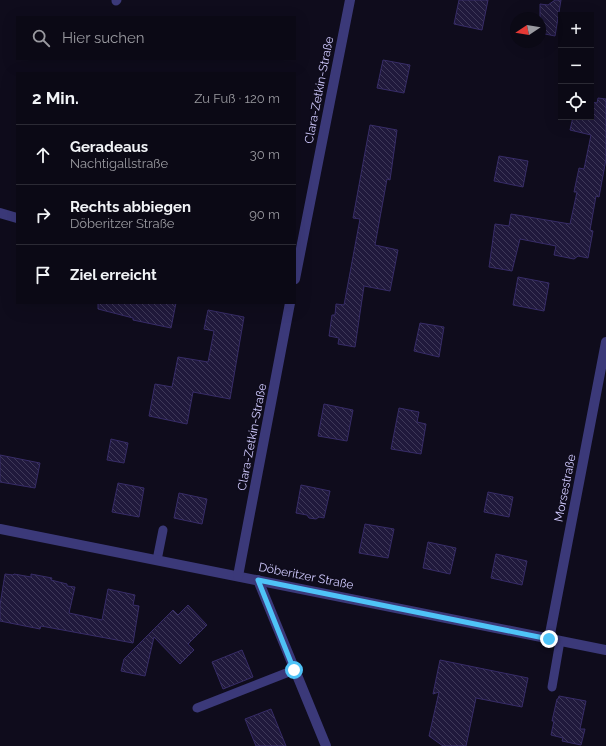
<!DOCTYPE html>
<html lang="de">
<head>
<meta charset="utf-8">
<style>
	:root { --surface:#0b0915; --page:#14121e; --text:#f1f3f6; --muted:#9a9aa0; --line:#2b2a34 }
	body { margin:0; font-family:Raleway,sans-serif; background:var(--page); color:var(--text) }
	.controls { position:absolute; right:12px; top:12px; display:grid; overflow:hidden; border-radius:0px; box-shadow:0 4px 16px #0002 }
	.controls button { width:36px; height:36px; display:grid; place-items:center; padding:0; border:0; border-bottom:1px solid var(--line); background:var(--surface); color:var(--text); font:20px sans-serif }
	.compass { position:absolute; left:510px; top:12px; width:36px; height:36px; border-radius:50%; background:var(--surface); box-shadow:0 4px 16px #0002; rotate:258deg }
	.stop { position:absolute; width:12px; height:12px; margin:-9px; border:3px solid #4fc3f7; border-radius:50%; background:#fff }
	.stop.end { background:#4fc3f7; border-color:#fff; box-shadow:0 1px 4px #0008 }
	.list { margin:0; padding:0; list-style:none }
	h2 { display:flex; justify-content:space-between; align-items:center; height:52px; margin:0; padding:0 16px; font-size:17px }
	h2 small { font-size:13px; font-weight:400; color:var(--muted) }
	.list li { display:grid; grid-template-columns:26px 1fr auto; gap:12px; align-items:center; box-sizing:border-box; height:60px; padding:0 16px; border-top:1px solid var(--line) }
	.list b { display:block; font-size:15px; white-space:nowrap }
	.list p { margin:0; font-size:13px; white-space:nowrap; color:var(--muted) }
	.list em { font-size:13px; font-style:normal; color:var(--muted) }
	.icon { flex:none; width:22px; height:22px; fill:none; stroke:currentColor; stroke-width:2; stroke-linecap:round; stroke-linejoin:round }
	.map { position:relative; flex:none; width:606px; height:746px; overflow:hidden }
	.search { position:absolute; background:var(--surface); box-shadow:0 4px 16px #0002; left:16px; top:16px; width:280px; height:44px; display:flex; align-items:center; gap:10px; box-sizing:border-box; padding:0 14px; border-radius:0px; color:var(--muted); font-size:15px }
	.panel { position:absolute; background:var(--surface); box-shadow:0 4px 16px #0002; left:16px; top:72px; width:280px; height:232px; border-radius:0px }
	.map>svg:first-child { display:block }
	.building { fill:url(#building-back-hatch); stroke:#372c67 }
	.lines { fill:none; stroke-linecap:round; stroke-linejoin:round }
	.service { stroke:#3b3979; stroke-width:9 }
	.minor { stroke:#3b3979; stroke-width:10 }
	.route { stroke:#4fc3f7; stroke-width:5 }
	.labels { text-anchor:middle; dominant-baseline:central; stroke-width:3.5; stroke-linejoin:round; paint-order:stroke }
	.street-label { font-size:12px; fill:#cfc9fd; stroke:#0f0c1c }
</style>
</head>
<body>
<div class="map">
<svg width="606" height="746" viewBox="0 0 606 746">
	<defs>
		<pattern id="building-back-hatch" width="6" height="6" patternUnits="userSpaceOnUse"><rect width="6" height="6" fill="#20193c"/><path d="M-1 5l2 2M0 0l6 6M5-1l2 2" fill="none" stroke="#3f3959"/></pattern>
	</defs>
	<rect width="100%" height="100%" fill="#0f0c1c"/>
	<g class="building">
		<path d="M459,0h29l-6,30 -28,-6z"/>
		<path d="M555,0h6l-6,36 -15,-3v-29l8,1z"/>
		<path d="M383,60l27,5 -6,28 -27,-5z"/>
		<path d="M598,98l8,1v60l-7,38 -3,-1 -6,34 3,1 -5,27 -10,-2 -4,3 -20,-4 2,-9 -36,-7 -8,32 -23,-4 6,-43 14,2 2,-12 59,10 7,-32h-3l5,-24 5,1 7,-34 -21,-5 3,-13h18v-15l6,1z"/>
		<path d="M370,125l27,5 -7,50 -3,-1 -12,66 23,5 -8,41 -26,-5 -9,61 -17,-3 1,-6 -10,-2 3,-21h3l1,-11 8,1 16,-86 -7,-1z"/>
		<path d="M499,156l29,5 -5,26 -29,-6z"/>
		<path d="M518,277l31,6 -5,28 -31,-6z"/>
		<path d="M98,303h78l-5,25 -38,-8v-2l-35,-9z"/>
		<path d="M208,310l36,7 -14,82 -37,-7 -6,32 -38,-8 6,-32 17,3 6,-30 30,5 6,-31 -10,-2z"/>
		<path d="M420,323l24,4 -5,30 -25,-6z"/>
		<path d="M324,404l29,6 -6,31 -29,-5z"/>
		<path d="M399,408l20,4 -2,10 9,2 -5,30 -30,-5z"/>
		<path d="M111,439l17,4 -4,20 -17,-3z"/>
		<path d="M0,455l40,8 -5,25 -35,-6z"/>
		<path d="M118,483l26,5 -5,29 -27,-5z"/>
		<path d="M301,485l29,6 -6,27 -5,-1 -3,2 -7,-1 -2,-3 -11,-2z"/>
		<path d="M488,492l25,5 -4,20 -25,-5z"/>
		<path d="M179,493l28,6 -5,25 -28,-6z"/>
		<path d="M365,524l29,5 -6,29 -29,-5z"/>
		<path d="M428,542l28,6 -6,26 -27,-6z"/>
		<path d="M496,554l31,7 -5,24 -31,-7z"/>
		<path d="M5,574l8,1 1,-1 17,3v-3l21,4 -1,2 16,4v2l8,1 -6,26 33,7 6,-31 27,6 -2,10 6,1 -6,37 -92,-17 -1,3 -40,-8v-16z"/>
		<path d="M188,605l19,20 -19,19 6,6 -14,14 -26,-27 -9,39 -24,-5 3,-12 49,-49 5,5z"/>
		<path d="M242,650l11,27 -30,12 -11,-27z"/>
		<path d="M440,660l88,18 -6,29 -46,-9 -10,48h-23l-14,-10 10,-44 -6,2z"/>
		<path d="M559,696l27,5 -6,28h5l-4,16 -19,-4 1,-3 -12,-3 3,-14h-2l5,-22h1z"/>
		<path d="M271,709l15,37h-30l-11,-27z"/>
	</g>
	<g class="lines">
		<g class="service">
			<path d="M116,1l1,-1"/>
			<path d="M157,560l6,-30"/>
			<path d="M552,687l8,-46"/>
			<path d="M197,708l97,-38"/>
		</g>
		<g class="minor">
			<path d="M0,213l17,5"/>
			<path d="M295,279l55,-279"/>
			<path d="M0,529l606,121"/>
			<path d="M238,576l52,-273"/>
			<path d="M258,580l68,166"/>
			<path d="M549,639l57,-297"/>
		</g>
	</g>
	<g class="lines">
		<path class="route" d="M294,670l-36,-90 291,59"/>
	</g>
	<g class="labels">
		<g class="street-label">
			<text transform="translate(319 90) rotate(-79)">Clara-Zetkin-Straße</text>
			<text transform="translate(252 437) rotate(-79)">Clara-Zetkin-Straße</text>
			<text transform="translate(565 488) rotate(-79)">Morsestraße</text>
			<text transform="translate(306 576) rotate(11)">Döberitzer Straße</text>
		</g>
	</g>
</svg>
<div class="controls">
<button>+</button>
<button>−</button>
<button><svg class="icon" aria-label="locate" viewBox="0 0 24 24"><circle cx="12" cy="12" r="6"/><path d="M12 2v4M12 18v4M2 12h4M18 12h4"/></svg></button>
</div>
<svg class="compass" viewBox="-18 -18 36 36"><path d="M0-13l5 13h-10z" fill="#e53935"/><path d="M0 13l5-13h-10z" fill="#9a9aa0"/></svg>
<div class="stop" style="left:294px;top:670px"></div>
<div class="stop end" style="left:549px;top:639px"></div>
<div class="search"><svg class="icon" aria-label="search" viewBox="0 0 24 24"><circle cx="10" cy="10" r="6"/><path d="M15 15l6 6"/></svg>Hier suchen</div>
<section class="panel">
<h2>2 Min.<small>Zu Fuß · 120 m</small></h2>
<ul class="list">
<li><svg class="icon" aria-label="ahead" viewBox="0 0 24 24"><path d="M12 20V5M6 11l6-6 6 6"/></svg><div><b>Geradeaus</b><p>Nachtigallstraße</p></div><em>30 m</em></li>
<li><svg class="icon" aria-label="right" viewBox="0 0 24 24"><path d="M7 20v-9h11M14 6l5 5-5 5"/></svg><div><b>Rechts abbiegen</b><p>Döberitzer Straße</p></div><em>90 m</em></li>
<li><svg class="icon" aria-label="arrive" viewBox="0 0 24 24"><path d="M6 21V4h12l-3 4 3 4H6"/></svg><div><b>Ziel erreicht</b></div></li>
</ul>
</section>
</div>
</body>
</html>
